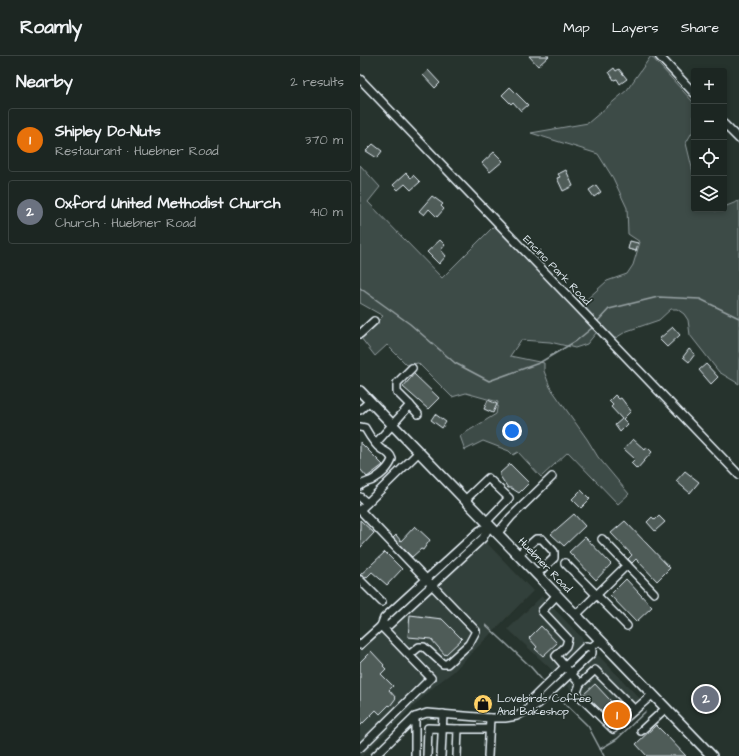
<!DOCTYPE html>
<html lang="en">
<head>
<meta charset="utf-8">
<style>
	:root { --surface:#1c2622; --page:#252e2a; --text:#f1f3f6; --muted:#a0a5a5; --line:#3a4340; --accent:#d93025 }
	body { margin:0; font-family:"Architects Daughter",sans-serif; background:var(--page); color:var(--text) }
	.controls { position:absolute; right:12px; top:12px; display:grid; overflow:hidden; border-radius:4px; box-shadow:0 2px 6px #0003 }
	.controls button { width:36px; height:36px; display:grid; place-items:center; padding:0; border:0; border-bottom:1px solid var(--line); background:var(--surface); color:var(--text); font:20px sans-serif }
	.you { position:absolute; left:152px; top:375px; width:14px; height:14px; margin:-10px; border:3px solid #fff; border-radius:50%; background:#1a73e8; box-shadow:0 0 0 6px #1a73e833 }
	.badge { display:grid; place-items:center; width:26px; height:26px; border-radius:50%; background:var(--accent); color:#fff; font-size:13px; font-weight:700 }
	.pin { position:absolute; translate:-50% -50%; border:2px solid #fff; box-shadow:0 1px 4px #0006 }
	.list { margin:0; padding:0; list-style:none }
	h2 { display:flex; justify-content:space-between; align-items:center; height:52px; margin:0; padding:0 16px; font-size:17px }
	h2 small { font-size:13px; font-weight:400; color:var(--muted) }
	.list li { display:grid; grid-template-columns:26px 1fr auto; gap:12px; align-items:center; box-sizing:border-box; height:64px; margin:0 8px 8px; padding:0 8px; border:1px solid var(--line); border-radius:4px }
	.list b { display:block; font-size:15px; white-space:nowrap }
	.list p { margin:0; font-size:13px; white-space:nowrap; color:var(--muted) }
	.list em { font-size:13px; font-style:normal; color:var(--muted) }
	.icon { flex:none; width:22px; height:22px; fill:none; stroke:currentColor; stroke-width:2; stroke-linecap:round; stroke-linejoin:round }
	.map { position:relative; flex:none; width:379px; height:700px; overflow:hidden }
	header { display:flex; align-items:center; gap:24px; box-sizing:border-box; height:56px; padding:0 20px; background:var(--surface); border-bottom:1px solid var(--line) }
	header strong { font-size:19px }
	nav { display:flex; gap:22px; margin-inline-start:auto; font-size:14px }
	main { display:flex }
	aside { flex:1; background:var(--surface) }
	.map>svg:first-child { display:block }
	.built { fill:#333f3a }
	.green { fill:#3e4b47; stroke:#939ea0 }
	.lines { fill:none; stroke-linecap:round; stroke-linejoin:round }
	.stream { stroke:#98a3a5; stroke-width:1.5 }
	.building { fill:#505c59; stroke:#e8f1f8 }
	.minor-casing { stroke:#e8f1f8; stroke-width:10 }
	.major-casing { stroke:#e8f1f8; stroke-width:12 }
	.minor { stroke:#26332d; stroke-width:7 }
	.major { stroke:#26332d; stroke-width:9 }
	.labels { text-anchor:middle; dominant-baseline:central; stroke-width:3.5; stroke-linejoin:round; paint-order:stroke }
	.street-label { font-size:11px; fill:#e8f1f8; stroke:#26332d }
	.poi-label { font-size:11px; fill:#e8f1f8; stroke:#26332d; text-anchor:start }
</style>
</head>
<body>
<header>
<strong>Roamly</strong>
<nav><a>Map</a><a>Layers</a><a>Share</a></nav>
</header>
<main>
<aside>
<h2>Nearby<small>2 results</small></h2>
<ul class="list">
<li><span class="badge" style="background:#e8710a">1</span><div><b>Shipley Do-Nuts</b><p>Restaurant · Huebner Road</p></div><em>370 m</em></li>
<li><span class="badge" style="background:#6b7280">2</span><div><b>Oxford United Methodist Church</b><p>Church · Huebner Road</p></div><em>410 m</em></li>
</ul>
</aside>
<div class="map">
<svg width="379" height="700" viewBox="0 0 379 700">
	<rect width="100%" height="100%" fill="#26332d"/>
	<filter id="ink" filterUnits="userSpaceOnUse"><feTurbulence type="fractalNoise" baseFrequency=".025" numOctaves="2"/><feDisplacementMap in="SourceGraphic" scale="8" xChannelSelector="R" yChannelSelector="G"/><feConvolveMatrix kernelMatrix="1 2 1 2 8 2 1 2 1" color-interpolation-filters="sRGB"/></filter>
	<g filter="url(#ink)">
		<g class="built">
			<path d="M126,486l47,49 -80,81 -16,12 -75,72h-2v-107l19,-17 14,-6 59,-56z"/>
			<path d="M182,540l41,43v4l-30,28 -45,-42z"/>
			<path d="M236,600h3l48,50 -32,31 -41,-42 -6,-9z"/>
		</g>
		<path class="green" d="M291,0l43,47v26l-8,14 8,33v33h19l2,2 9,-2v-2l15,-6v183l-20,-12 -29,-37 -2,-15 -4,-6 -7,-5h-6l-12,11 -32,11 -13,8 -12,-13 -15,18 -12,4 -25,-6 -29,-2 -11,16 34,7v8l6,16 37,52 11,18 31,37 -11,10 -50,-52 -27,25 -23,-25 -5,3 -4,-4 -26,-10 -18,9 -5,-14 36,-22 2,-12 -32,-9 -14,4 -34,-34 -11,2 -20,-20 -12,11 -14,-18 22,-22 -23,-13v-138l20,22 -12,15 74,76 52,-52 82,83 31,-28 20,-7 6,-9 7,-23 -12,-8 -1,-26 -14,-30 -15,-24 -67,-21 57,-10 39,-33z"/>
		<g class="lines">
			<g class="stream">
				<path d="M0,232l50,36 45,39 34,18 50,-18 37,-22 16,-13"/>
				<path d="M237,266l12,-13 49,-12 42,2 39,19"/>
				<path d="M126,569l44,41 13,15"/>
				<path d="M195,638l33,32 16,30"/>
				<path d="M240,693l17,-10 28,-27"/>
			</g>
		</g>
		<g class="building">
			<path d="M169,0h20l-11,10z"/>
			<path d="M254,12l2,3 3,-2 8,10 -7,5 -3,-5 -3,1 -5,-8z"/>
			<path d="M68,14l12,13 -5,5 -12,-13z"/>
			<path d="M150,31l18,18 -7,6 -8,-9 -2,2 -9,-9z"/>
			<path d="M13,88l9,7 -5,7 -11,-7z"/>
			<path d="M134,96l9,9 -13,11 -8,-9z"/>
			<path d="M206,114l7,16 -10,5 -6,-13 3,-1 -2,-3z"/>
			<path d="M46,117l5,5 2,-3 7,7 -9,8 -6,-6 -7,6 -5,-5z"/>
			<path d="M236,129l5,7 -7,5 -5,-7z"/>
			<path d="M72,140l11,8 -2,2 3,3 -7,8 -8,-8 -5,6 -5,-4z"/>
			<path d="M80,184l5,5 -4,5 5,6 -7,8 -12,-12z"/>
			<path d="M270,185l8,2 -2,8 -8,-2z"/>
			<path d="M313,271l7,8 -13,12 -8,-8z"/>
			<path d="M329,293l6,5 -6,8 -6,-5z"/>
			<path d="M346,308l12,13 -7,7 -12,-14z"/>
			<path d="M54,318l25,24 -11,11 -25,-22z"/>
			<path d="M255,339l4,4 2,-1 10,13 -8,8 5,5 -8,8 -5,-7 7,-6 -11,-12 2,-2 -4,-4z"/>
			<path d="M128,344l9,4 -4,9 -9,-4z"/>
			<path d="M75,358l11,8 -4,6 -11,-8z"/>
			<path d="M273,383l12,11 2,-3 5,5 -15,17 -6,-6 4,-4 -11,-10z"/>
			<path d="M0,386l23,23 -16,12 -7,-8z"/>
			<path d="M150,408l19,19 -10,10 -8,-5h-3l-8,-12v-3z"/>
			<path d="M325,415l14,11 -9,11 -14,-12z"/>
			<path d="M221,434l9,9 -9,9 -9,-9z"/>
			<path d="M214,458l11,12 -21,20 -13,-12z"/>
			<path d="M299,460l6,6 -10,9 -8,-9 5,-5 3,3z"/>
			<path d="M0,464l14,13 -14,15z"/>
			<path d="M265,465l45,47 -13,13 -21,-22 -4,4 -4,-4 4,-4 -21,-22z"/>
			<path d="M55,470l15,14 -7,10 -2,-1 -9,8 -19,-19 3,-3 5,6z"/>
			<path d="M225,481l26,27 -15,16 -27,-28z"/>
			<path d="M25,496l17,17 -15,16 -15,-13 -6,6 -6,-3z"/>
			<path d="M266,523l26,28 -16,15 -26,-27z"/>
			<path d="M50,559l32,4 20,20 -17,16 -14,-16 -23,-2z"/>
			<path d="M181,570l16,17 -14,13 -8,-7 2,-2 -8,-9z"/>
			<path d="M11,595l13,14 -1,1 3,3 -5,5 12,12 -4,4 7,8 -6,8 -1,-1 -9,9 -4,-4 -16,16v-64z"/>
			<path d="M235,628l28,30 -9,8 -30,-28z"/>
			<path d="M296,669l11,11 19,20h-39l-11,-12z"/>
		</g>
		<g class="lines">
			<defs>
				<g id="minor">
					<path d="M299,0l35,37"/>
					<path d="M0,23l379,396"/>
					<path d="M364,68l15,15"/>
					<path d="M0,278l14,-13"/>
					<path d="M50,349l8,9"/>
					<path d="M0,354l10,-9"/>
					<path d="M0,371l5,1c4,7 9,16 16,21 5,3 9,4 11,10 -2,8 -11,16 -18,20 -5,4 -9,2 -14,7"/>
					<path d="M16,387l34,-38 -13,-13v-9l15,-15"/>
					<path d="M0,441l7,6"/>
					<path d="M105,444l23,-22 21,20 -23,24"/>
					<path d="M0,454l116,121 -7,13 -22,20h-4l-19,-17h-5l-10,8"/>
					<path d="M0,454l59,-58"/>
					<path d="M137,478l14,-17 41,-40"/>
					<path d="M242,483l25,26"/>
					<path d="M158,499l18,-16h6l12,13v6l-17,16"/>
					<path d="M205,507l62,63"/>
					<path d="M0,524l22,22"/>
					<path d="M197,539l-15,16 26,28 -2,7 -10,10 24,28 -3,8 1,3 35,34 40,-35"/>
					<path d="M217,558l50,-49 27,28"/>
					<path d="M21,570l8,-1 94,-87 7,-13"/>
					<path d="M21,570l3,-8 95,-87 11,-6"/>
					<path d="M0,589l21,-19 50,52 -71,70"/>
					<path d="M220,628l15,-14 40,40"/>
					<path d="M169,652l3,-9 54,-53 6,1"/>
					<path d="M98,673h31"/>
					<path d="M281,675l25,-23"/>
					<path d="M15,700l40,-39 12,-4 63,5h15l12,-2 21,-12 54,-51v-6l8,-7"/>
					<path d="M55,700v-39"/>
					<path d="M67,700l1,-28 30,1 -1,27"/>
					<path d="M81,700l2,-42"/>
					<path d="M128,700l2,-38"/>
				</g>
				<path id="major" d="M0,335l352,365"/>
			</defs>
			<use href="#minor" class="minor-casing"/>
			<use href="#major" class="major-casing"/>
			<use href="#minor" class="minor"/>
			<use href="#major" class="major"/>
		</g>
	</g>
	<defs>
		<symbol id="shop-disc" viewBox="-11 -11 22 22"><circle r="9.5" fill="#ffd166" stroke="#26332d"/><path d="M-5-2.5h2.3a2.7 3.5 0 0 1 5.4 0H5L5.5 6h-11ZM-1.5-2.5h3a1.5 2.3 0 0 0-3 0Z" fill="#111"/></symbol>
	</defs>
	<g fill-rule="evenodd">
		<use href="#shop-disc" x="112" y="637" width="22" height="22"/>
	</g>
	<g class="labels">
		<g class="street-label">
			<text transform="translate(197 214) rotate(46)">Encino Park Road</text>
			<text transform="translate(185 509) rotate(46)">Huebner Road</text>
		</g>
		<g class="poi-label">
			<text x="137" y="642">Lovebirds Coffee<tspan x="137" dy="13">And Bakeshop</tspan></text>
		</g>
	</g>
</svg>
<div class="controls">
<button>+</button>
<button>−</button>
<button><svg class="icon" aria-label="locate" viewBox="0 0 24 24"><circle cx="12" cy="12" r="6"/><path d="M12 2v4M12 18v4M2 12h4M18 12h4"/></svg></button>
<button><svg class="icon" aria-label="layers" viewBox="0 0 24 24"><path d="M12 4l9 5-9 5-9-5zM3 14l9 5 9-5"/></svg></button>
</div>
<div class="you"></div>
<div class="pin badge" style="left:257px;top:659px;background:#e8710a">1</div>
<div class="pin badge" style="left:346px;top:643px;background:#6b7280">2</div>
</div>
</main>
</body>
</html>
